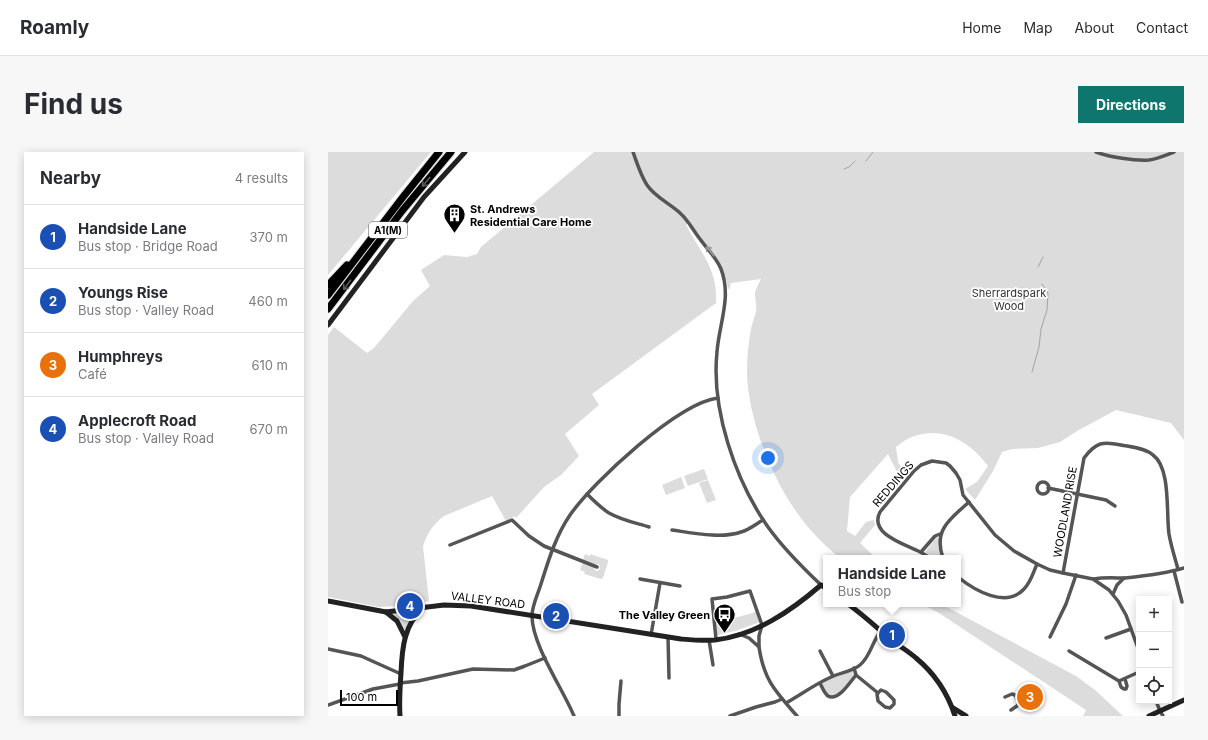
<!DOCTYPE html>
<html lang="en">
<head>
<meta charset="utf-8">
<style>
	:root { --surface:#fff; --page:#f7f7f7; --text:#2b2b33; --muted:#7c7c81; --line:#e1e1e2; --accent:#0f766e }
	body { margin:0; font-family:Inter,sans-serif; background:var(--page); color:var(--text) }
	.controls { position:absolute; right:12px; bottom:12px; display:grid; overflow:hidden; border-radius:0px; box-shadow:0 2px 10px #0003 }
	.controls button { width:36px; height:36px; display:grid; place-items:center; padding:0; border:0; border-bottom:1px solid var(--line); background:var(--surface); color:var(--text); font:20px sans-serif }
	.scale { position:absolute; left:12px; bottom:10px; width:58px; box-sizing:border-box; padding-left:4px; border:2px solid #000; border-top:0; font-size:11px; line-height:14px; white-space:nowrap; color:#000; -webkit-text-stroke:3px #fff; paint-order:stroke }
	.you { position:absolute; left:440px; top:306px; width:14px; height:14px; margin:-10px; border:3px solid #fff; border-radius:50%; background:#1a73e8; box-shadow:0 0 0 6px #1a73e833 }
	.badge { display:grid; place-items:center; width:26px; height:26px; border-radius:50%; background:var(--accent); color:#fff; font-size:13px; font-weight:700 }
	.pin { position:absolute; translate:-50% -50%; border:2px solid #fff; box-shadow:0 1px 4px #0006 }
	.popup { position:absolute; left:495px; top:403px; width:138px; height:52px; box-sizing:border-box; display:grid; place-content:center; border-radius:0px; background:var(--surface); filter:drop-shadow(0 1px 3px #0005); font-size:13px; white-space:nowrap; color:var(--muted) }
	.popup b { font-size:15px; color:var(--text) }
	.popup::after { content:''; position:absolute; left:50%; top:100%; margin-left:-8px; border:8px solid transparent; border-top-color:var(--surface) }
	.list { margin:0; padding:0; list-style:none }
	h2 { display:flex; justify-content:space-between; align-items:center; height:52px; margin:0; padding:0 16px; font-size:17px }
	h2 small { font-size:13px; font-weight:400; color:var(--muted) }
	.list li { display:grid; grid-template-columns:26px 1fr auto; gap:12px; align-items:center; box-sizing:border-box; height:64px; padding:0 16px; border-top:1px solid var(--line) }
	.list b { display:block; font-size:15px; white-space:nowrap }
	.list p { margin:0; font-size:13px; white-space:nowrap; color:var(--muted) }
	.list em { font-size:13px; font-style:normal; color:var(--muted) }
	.icon { flex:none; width:22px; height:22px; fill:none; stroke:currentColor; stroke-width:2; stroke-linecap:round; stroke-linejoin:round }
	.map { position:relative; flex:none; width:856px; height:564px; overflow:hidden; border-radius:0px }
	header { display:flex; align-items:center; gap:24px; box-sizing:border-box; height:56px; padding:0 20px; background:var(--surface); border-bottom:1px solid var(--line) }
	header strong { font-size:19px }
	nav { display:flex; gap:22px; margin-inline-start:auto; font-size:14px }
	.intro { display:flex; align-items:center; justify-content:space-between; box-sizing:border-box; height:96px; padding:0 24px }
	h1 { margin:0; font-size:28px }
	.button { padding:10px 18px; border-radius:0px; background:var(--accent); color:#fff; font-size:14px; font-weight:700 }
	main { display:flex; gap:24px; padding:0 24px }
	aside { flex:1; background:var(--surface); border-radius:0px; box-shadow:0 2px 10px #0003 }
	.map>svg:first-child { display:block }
	.green { fill:#dcdcdc }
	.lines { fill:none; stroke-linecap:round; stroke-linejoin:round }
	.stream { stroke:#a3a3a3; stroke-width:1 }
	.highway-casing { stroke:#dbdbdb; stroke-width:9 }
	.street { stroke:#555; stroke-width:3.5 }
	.secondary { stroke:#222; stroke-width:5 }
	.highway { stroke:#000; stroke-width:7 }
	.oneway { stroke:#595959 }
	.oneway2 { stroke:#999 }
	.labels { text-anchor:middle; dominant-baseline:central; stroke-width:3.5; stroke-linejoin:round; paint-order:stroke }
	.shield { fill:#fff; stroke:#4c4c4c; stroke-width:1 }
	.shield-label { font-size:10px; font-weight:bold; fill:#000 }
	.poi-label { font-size:11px; font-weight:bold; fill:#000; stroke:#fff; text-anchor:start }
	.park-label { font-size:11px; fill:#333; stroke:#fff }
	.street-label { font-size:11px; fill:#000; stroke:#fff }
</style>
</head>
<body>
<header>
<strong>Roamly</strong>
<nav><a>Home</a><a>Map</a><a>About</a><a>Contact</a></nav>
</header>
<div class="intro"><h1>Find us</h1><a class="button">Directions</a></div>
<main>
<aside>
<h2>Nearby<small>4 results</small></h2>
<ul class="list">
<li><span class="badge" style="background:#1a4fb4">1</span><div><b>Handside Lane</b><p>Bus stop · Bridge Road</p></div><em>370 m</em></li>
<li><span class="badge" style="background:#1a4fb4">2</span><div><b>Youngs Rise</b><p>Bus stop · Valley Road</p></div><em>460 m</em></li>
<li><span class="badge" style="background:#e8710a">3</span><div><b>Humphreys</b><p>Café</p></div><em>610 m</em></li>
<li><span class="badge" style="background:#1a4fb4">4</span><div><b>Applecroft Road</b><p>Bus stop · Valley Road</p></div><em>670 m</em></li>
</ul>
</aside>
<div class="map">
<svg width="856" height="564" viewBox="0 0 856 564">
	<rect width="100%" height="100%" fill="#fff"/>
	<g class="green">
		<path d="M0,0h103l-103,123z"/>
		<path d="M266,0h590v288l-13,-17 -55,-13 -39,21 -17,11 -22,6 -26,1 -10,3 -9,19 -18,29 -10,-11 12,-7 11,-16c-18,-24 -45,-41 -76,-29 -6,2 -11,6 -16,10l2,15 8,13 -3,4 -7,-9 -8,-16 -38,43 -3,34 8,5 11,-14 8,-2 1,5 -15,18 16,15h-36c-40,-32 -63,-71 -80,-119 -7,-21 -12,-43 -13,-65 0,-15 1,-30 4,-45 1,-6 4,-12 5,-18 1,-6 -1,-12 -1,-18 1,-5 4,-10 6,-14l-30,4 -2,6h-1c-2,-21 -15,-33 -26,-50 -5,-6 -9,-12 -13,-18l-3,4c10,19 25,37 29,59 1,6 1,13 1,19l-124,91 7,11 -34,29 14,22 -18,19 -17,12 -28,31 -1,-2 -9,5 -14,-25 -48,20c-11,8 -17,18 -21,30l6,55 -29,5 -21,1 -51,-10v-262l6,-8 33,26 7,-5 39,-47 17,-15 -9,-16 23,-15 23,2 10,-3 4,-7z"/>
		<path d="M376,317l4,10 -20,7 -4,-10z"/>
		<path d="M353,325l4,11 -19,7 -4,-10z"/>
		<path d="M380,328l8,20 -9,3 -8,-20z"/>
		<path d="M609,385l2,1v9l3,11h-10l-7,-6z"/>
		<path d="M257,402l5,2v-2l18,6v2l-5,16 -2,1 -17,-5 1,-2 -5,-2 2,-6 2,-1 9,4 3,4 3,-1 1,-4 -1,-2h-5l-11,-4z"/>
		<path d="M594,452h19l135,72 19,14 28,26h-40l3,-6 -147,-97z"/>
		<path d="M88,459l1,1 -12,18h-1l-4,-9 -6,-7v-1z"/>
		<path d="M428,460l4,10 -25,9 -18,4 -1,-14 22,-4z"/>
		<path d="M524,519l2,4 -8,11 -12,10c-9,-1 -8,-5 -12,-12l3,-3z"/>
	</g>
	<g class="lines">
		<g class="stream">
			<path d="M538,9l7,-9"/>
			<path d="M516,17l5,-2 6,-6"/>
			<path d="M710,115l5,-10"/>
			<path d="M704,220l7,-25 2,-18 6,-19 1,-17 -6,-9"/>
		</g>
		<defs>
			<g id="highway">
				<path d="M0,133l19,-20"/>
				<path d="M0,143l75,-98 36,-45"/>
				<path d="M0,157l74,-98 49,-59"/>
			</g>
		</defs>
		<use href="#highway" class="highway-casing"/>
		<g class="street">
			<path d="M305,0c4,11 8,24 14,33 8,12 22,18 33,28 8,7 13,17 20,26 7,10 16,18 21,30 11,28 -2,55 -4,83 -6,57 18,128 51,175 15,21 34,40 53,58"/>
			<path d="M768,0c13,5 39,9 53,8 8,-1 17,-5 25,-8"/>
			<circle cx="715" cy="336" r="6"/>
			<path d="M720,336l58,12 9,6"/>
			<path d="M259,342c7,7 14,14 22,19 12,7 27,10 40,14"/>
			<path d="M344,378c21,3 49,9 69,2 8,-2 15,-8 22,-12"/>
			<path d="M122,393l62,-25 17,16 15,10 53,21"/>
			<path d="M593,400l14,-16 5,-2"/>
			<path d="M602,406c-3,-2 -6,-4 -8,-5 -14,-8 -54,-18 -42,-41l34,-41 7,-6 11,-4 14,2 4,3 6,7 4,7 3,15 32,40 19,16 23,13 13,6 13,3 30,6 16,11 9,11 8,14 13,36"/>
			<path d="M615,406c-10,-28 7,-39 26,-56"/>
			<path d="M846,419l8,31"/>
			<path d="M735,421l21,-115c12,-16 19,-17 37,-13 10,2 24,3 32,10 18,13 13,58 16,79 2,12 6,24 9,35"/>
			<path d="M630,425c16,13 48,32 66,12 7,-7 9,-16 13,-25"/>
			<path d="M312,427l40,7"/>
			<path d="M766,427c10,-2 21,-1 31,-1 20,-2 40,-4 59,-10"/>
			<path d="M785,442l4,-9 7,-7"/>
			<path d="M323,483l9,-52"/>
			<path d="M340,485l1,41"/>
			<path d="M722,485l16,-33 10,-29"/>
			<path d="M778,486l25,-9"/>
			<path d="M388,487l-4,-40 15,-2 23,-6 12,34 -3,11v11l-10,-9 -10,-4"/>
			<path d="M381,488l4,25"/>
			<path d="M431,495c5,34 17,45 38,69"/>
			<path d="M0,497l33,7 40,18"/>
			<path d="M492,499l13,25"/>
			<path d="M741,499l50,30 20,-9"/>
			<path d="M526,516l2,7 22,18"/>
			<path d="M791,529l2,6 3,2h2l1,-3 -2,-7"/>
			<path d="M72,531l18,-2 55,-12 41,1 11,-4 20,-8"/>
			<path d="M492,531c2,4 4,10 8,13 10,6 23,-15 28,-21"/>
			<path d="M553,538l5,2 8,8v4l-4,4 -5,-1 -7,-6 -1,-7z"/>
			<path d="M677,545l7,-3 3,1 4,8 -2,3 -6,4"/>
			<path d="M828,549l4,10 3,5"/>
			<path d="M458,551c14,-8 28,-18 43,-25 9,-5 23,-6 31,-13 11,-9 12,-24 21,-34"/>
			<path d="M0,553l45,-16 27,-5"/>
			<path d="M246,564c-11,-27 -42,-71 -42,-100 0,-10 5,-20 8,-29 8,-25 15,-50 30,-72 24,-34 108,-112 148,-117"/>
			<path d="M291,564v-12l2,-23"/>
			<path d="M402,564l26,-9 19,-5 7,-3"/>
		</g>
		<g class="secondary">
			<path d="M0,173l96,-128 41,-45"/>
			<path d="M0,449l58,11 58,-7 27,1 210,33c12,1 23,2 34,1 41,-5 76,-29 106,-55l5,3"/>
			<path d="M520,452c14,10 27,22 40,33 9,8 19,13 28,21 18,15 32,36 39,58"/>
			<path d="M58,460l11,9 8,16"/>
			<path d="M625,556l13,8"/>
			<path d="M72,564c-1,-15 0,-29 1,-43 1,-25 3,-49 23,-66"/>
			<path d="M821,564l35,-16"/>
		</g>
		<use href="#highway" class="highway"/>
	</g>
	<defs><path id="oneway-shaft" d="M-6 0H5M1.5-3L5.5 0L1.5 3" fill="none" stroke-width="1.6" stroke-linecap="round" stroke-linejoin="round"/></defs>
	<g class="oneway">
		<use href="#oneway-shaft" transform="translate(98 30) rotate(130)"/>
		<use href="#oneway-shaft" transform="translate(19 133) rotate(127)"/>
	</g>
	<use class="oneway2" href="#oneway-shaft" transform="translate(382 99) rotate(-129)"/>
	<defs>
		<symbol id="building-pin" viewBox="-11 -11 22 30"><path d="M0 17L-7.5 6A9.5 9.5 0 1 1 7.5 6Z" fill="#000" stroke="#fff"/><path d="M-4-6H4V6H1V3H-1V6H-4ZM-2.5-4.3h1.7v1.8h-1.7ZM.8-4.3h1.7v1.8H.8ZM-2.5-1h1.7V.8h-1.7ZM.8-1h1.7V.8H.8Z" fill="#fff"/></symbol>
		<symbol id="bus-pin" viewBox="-11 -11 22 30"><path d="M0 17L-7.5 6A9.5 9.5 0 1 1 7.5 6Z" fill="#000" stroke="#fff"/><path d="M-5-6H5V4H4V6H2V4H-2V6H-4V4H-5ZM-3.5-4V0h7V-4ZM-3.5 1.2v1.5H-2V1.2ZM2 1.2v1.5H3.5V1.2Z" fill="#fff"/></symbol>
	</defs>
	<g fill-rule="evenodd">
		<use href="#building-pin" x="114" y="50" width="25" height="34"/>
		<use href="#bus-pin" x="384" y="450" width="25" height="34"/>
	</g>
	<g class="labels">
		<rect class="shield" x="41" y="70" width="38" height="16" rx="3"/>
		<g class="shield-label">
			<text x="60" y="78">A1(M)</text>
		</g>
		<g class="poi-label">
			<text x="142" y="57">St. Andrews<tspan x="142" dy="13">Residential Care Home</tspan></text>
			<text x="382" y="463" text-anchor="end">The Valley Green</text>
		</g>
		<g class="park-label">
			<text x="681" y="141">Sherrardspark<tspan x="681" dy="13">Wood</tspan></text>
		</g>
		<g class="street-label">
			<text transform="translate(565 332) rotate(-49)">REDDINGS</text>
			<text transform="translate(737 360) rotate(-80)">WOODLAND RISE</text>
			<text transform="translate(160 448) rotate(7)">VALLEY ROAD</text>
		</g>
	</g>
</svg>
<div class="controls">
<button>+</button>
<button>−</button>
<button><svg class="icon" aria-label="locate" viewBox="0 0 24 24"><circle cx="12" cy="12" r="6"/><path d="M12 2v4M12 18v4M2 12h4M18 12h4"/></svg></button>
</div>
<div class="scale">100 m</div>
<div class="you"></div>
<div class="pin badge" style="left:564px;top:483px;background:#1a4fb4">1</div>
<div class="popup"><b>Handside Lane</b>Bus stop</div>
<div class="pin badge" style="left:228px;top:464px;background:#1a4fb4">2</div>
<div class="pin badge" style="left:702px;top:545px;background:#e8710a">3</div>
<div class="pin badge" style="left:82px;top:454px;background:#1a4fb4">4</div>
</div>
</main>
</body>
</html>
